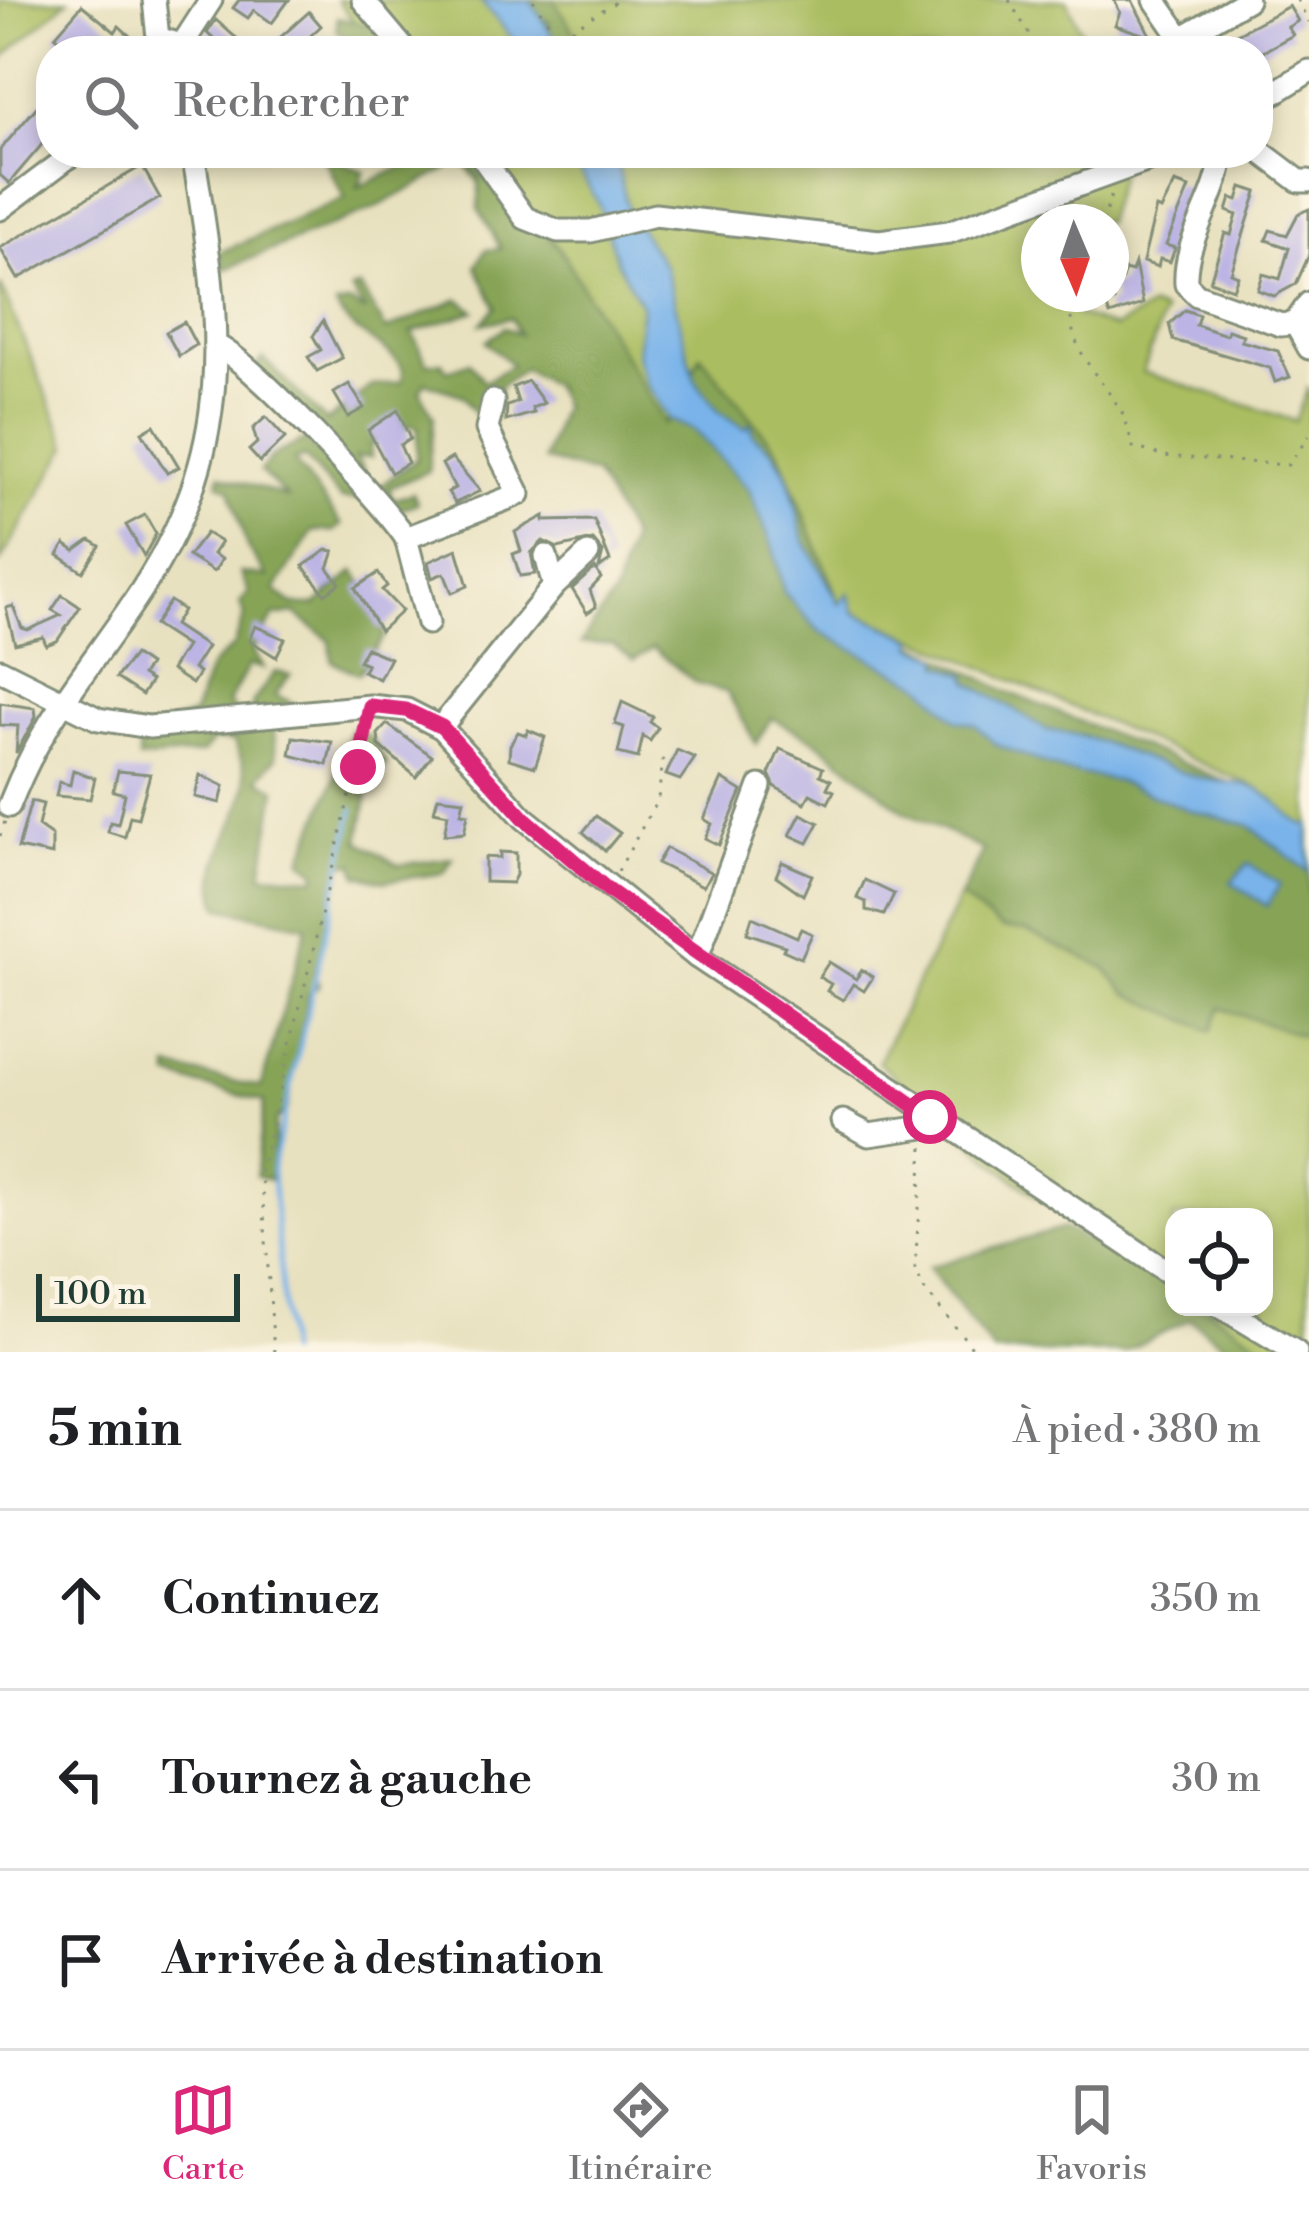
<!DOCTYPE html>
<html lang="fr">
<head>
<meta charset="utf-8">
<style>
	:root { --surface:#fff; --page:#f2f2f2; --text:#202124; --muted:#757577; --line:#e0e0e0; --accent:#db2777 }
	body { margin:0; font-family:"Libre Bodoni",serif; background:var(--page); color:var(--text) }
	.controls { position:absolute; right:36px; bottom:36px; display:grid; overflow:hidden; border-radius:24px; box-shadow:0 6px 18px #0003 }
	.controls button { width:108px; height:108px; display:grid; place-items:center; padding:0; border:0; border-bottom:3px solid var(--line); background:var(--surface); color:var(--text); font:60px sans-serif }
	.compass { position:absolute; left:1021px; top:204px; width:108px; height:108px; border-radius:50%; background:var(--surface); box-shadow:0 6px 18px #0003; rotate:178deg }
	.scale { position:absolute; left:36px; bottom:30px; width:204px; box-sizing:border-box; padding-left:12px; border:6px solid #1f3d34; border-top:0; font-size:33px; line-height:42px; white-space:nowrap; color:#1f3d34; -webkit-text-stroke:9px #fcf5e5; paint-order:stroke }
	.stop { position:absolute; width:36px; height:36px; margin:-27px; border:9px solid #db2777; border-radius:50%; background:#fff }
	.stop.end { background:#db2777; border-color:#fff; box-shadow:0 3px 12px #0008 }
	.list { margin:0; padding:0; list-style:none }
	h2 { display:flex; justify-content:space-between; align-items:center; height:156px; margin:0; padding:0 48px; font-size:51px }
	h2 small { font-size:39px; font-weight:400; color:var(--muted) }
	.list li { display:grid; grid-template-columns:78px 1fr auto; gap:36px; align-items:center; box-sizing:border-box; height:180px; padding:0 48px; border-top:3px solid var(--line) }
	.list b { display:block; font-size:45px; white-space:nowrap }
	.list em { font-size:39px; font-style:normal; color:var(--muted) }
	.icon { flex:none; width:66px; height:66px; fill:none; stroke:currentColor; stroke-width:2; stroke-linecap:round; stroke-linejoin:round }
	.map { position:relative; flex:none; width:1309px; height:1352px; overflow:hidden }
	.search { position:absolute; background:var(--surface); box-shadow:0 6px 18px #0003; left:36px; right:36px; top:36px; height:132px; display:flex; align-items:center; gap:30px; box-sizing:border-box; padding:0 42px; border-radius:48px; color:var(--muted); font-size:45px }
	.sheet { height:696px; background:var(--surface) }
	nav { display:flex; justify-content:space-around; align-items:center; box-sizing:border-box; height:168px; border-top:3px solid var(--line); background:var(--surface); font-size:33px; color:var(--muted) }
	nav a { display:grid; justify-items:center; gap:6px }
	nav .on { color:var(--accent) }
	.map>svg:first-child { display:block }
	.green { fill:#aabd61; stroke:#647d4a; stroke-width:3 }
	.forest { fill:#87a457; stroke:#537046; stroke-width:3 }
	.water { fill:#79b3ea; stroke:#4c788f; stroke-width:3 }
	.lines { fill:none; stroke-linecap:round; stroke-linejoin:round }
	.stream { stroke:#79b3ea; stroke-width:4.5 }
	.building { fill:#bbb4e4 }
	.minor-casing { stroke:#848f7a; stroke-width:27 }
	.path { stroke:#848f7a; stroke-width:3; stroke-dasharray:3 9; stroke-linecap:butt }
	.minor { stroke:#fff; stroke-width:21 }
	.route { stroke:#db2777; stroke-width:15 }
</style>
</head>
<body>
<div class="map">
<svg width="1309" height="1352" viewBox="0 0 1309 1352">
	<rect width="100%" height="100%" fill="#fcf5e5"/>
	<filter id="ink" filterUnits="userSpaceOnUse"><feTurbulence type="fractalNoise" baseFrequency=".00833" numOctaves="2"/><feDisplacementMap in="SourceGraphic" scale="24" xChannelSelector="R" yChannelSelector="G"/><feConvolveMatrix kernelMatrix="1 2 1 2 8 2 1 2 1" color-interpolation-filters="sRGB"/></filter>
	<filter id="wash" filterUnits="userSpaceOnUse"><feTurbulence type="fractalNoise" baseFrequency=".004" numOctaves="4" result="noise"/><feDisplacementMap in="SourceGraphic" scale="48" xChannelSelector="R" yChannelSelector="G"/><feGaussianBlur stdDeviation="2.7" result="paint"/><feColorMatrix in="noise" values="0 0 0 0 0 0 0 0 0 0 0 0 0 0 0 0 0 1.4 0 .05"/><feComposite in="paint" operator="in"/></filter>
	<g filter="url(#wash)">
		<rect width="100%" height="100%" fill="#e8e1bf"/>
		<g class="green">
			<path d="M0,0h68l-68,60z"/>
			<path d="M337,0h730l23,51h-713z"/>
			<path d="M456,153h670l-21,69h-66v72h44l-6,21 38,13 36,-21 13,5 -21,60 152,49 14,-35v456l-52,-54 -417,-183 -61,-154 -79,-94 -34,68z"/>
			<path d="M0,284l68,162 -68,116z"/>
			<path d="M960,897l349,61v394h-44l-78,-45h77v-90h-90v83l-174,-132 -122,-106z"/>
		</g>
		<g class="forest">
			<path d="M518,0h36l32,51h-36l-1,-29 -25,-12z"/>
			<path d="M337,18l39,9 19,24h-21l-3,-9 -19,6 -15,-18z"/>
			<path d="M321,153l44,19 -7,15 76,-34h40l85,95 106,176 36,-68 77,95 62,154 168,87 264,108 37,47v191l-88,-30 -10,23 -84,-38 -22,-25 -79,-37 -25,-3 -41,-31 23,-47 -78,-38 -90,-72 -44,-22 -15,26 -29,-52 -30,-8 -44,-36 -19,12 -22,-16 -31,-1 33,-48 17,-57 -36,-64 -51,-14 18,-55 -10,-20 -29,-16 -23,17 -5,32h-17l-15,-22 -38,-14 -5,9 14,26 -6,54 -39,17 4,12 20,-7 4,10 -21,8 -35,-31 19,6 36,-26 2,-32 -6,-3 -42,20 1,12h-16l9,13 -11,1 -98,-102 8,-11 64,64 44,-36 31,-4 1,-13c-18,-29 -52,-32 -67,-63l15,-3 15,9 -15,-22 9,-3 26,43 73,-31 16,12 -63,21 15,31 15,-1 5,9 23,-9 14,20 28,-17 -26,-23 18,-15 15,7 -8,-16 -30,6 15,-17 -20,-41 9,-16 16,-1 -22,-40v-33l-17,-15 -85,46 -154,63 -5,-17 127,-55z"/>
			<path d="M305,440l60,59h-24l-37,-42 -10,4 48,64 -8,6h-21l-38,59 18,15h22l40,-34 22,33 7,33 -26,37 -26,-13 -2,-20 -36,-28 -20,3 -21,35 10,17 -14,-3 -21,38 21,22 4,-23 22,-30 15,3 -15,20 16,7 -17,29 2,27 -18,21 18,10 -14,85 53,4 2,-7 -15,-11c16,-45 38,-83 48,-131l20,7 17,29 -15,6 -13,70 39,24 55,-7 -9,15 -59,8 -27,-6 -4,-12 -11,1 -28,110 4,12 -10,8 -22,116 -11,10 -5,60 -15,-4 8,-74 -94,-25v-9l91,19 46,-161 -87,-18c-19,-42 19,-80 25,-120 3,-17 -6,-33 -11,-47l-21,-1 -10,13 -64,6 1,-26 53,-18 18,-49 23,-20 11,-31 -5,-11 9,-12 -8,-19 26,4 -20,-30 -17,-58 -12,-6 2,-8c24,10 45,12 69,24l-29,-28 15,-17z"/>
			<path d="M1064,1228l110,59v20h30l69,45h-38l-45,-33 -66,33h-130l-66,-85z"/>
		</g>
		<g class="water">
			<path d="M480,0h50l32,51h-39z"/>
			<path d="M569,153h46l13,58 37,56 30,113 24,32 26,16 6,-4 2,11 20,16 16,27 15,62 36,64 9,-11 5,19 61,27 -1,7 27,11v8l25,9 4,9 77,47c50,4 99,33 154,48 18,5 40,3 56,11 20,8 32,32 52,37v46l-61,-47 -56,-14 -78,-31 -51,-9 -68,-27 -21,-20 -18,-4 -34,-35 -103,-54 -35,-39 -11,-45 -24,-58 -55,-59 -24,-10 -23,-36 -10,-29 5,-49 -25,-44 -18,-58z"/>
			<path d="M1248,864l32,20 -13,22 -36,-24z"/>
		</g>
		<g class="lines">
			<path class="stream" d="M287,1352l-15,-183 82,-360"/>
		</g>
		<g id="blocks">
			<g class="building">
				<path d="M239,0h50l-17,23 -18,-13 -6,8 -15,-10z"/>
				<path d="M1114,0h18l19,37 -36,-12 5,-13z"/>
				<path d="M82,5l33,27 4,-6 12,11 -12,14h-65l8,-9 -7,-6z"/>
				<path d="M1289,6l9,15 -10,6 5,8 -29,16h-33l-4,-8 8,-8z"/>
				<path d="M309,12l12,14 -13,12 6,7 -6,6h-43z"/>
				<path d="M216,20l18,16 18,15h-25l-20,-18z"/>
				<path d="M41,102l10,9v23l-42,49 -9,-8v-25z"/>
				<path d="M142,166l18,32 -142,81 -18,-31z"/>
				<path d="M1175,183l14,5 -23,57 9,3 -5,14 -10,-3 -2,8 -15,-5 13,-54 5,2z"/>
				<path d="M1242,187l15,5 -26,81 7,3 -5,13 -23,-8 15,-48 6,2 6,-20 -10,-4 4,-13 7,2z"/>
				<path d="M1309,209v46l-13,29 -22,12 -16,-6 5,-16 17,5 9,-31 -23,-8 4,-10 17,5 11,-21z"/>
				<path d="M1135,264l8,40 -33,11 -4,-10 8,-4 -3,-14 10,-5 4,-12 7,2z"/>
				<path d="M1185,310l14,5 -3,10 30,10 2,-5 15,5 -2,6 37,10 12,26 -15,5 -5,-14 -97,-28 -4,-16z"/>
				<path d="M323,321l19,37 -25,13 -9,-14 13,-7 -8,-14z"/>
				<path d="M184,322l12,23 -17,11 -13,-24z"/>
				<path d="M528,381l16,22 -12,5 2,5 -28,8 1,-15 11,-4 -5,-15z"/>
				<path d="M349,384l15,24 -16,9 -14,-24z"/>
				<path d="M398,410l12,29 -10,6 8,18 -17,10 -23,-43z"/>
				<path d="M266,417l19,21 -25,24 -11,-12 8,-7 -4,-14z"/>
				<path d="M154,425l25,42 -12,6 -25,-41z"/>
				<path d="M452,458l28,33 -25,12 -7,-11 7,-4 -13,-24z"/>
				<path d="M145,515l11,19 -12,22 -18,-31z"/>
				<path d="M544,516v5l50,-1 16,41 -11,7 4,-16 -10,-12 -35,8 -15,-7 -12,12 4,21 -15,2 -7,-22 8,-3 -6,-19z"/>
				<path d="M206,533l15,9 -8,12 9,5 -8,13 -26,-16z"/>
				<path d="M90,540l10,6 -17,26 -25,-17 7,-11 10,7z"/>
				<path d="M457,549l11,37 -16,7 -8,-20 -12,5 -4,-16z"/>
				<path d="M327,550l7,1 -6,17 12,15 -15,11 -22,-28z"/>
				<path d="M595,568l6,10 -11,12 6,17 -9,6 -15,-24z"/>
				<path d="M378,573l9,13 -5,4 20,21 -22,20 -25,-43z"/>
				<path d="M62,595l18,12 -23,34 -11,4 -3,-8 -28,7 -9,-36 7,-2 9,22 6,2 33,-15 -9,-5z"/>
				<path d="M170,601l13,9 -9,15 33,22 -14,22 6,4 -7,11 -21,-14 15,-24 -32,-21z"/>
				<path d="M255,626l30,13 -9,18 -27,-17z"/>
				<path d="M366,648l24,10 -11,21 -16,-8 4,-7 -8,-3z"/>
				<path d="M134,655l15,10 -7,10 9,6 -9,14 -26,-17z"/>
				<path d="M622,702l31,15 -3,5 8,6 -8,13 -7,-5 -5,22 -20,-5 6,-26 -9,-3z"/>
				<path d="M0,703l35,5 1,9 -20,36 2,-27 -18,-1z"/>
				<path d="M387,724l45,32 -16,21 -37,-32 -1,-11z"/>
				<path d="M528,730l17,7 -10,30 -26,-8 1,-14 8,-13 8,3z"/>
				<path d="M293,737l39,5 -5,23 -37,-10z"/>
				<path d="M780,749l43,19 -3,7 11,5 -4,8 7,3 -6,12 -18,-9 -5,9 -30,-16 -6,-13z"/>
				<path d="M677,750l18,8 -15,22 -14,-5z"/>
				<path d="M73,770l22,8 -5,21 -34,-3 3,-14 11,3z"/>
				<path d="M118,771l32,3 -12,44 -8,-2 -5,21 -17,-5 2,-10 8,2 7,-30 -12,-3z"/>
				<path d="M200,775l24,11 -4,17 -25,-6z"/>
				<path d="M722,779l20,12 -23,54 -14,-7 7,-14 -8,-5z"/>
				<path d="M438,797l26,3 -3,13 7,1 -4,19 -20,2 4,-21 -14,-3z"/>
				<path d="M31,801l12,3 -5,22 14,10v19l-34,-7z"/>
				<path d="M801,814l18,9 -11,20 -18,-8z"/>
				<path d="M596,816l24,17 -15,18 -22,-19z"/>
				<path d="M666,848l46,25 -9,13 -46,-23z"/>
				<path d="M500,852l16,1v22l-4,8 -27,-1v-25l15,1z"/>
				<path d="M782,862l30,13 -9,20 -27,-19z"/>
				<path d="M865,880l29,14 -10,21 -18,-5v-8l-9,-4z"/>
				<path d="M752,917l45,20 4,-8 11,5 -11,24 -18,-8 2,-4 -38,-13z"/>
				<path d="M829,962l27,17 6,-9 11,7 -9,14 -11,-7 -10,16 -16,-9 4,-7 -12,-7z"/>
			</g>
		</g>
	</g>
	<g filter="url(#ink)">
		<use href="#blocks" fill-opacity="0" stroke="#848f7a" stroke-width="3"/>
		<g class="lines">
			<defs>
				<g id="minor">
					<path d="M154,0l4,38 23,7"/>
					<path d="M363,0l43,51"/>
					<path d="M1155,0l35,51"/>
					<path d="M1183,37l64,-37"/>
					<path d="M178,51l33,-51"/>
					<path d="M1258,103l51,-32"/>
					<path d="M1258,150l41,31h10"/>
					<path d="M479,153l46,65 33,13h33l64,-16 224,26 70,-9 219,-79"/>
					<path d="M1222,153c-3,45 -39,86 -36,131l11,11 84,30 14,-2 14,-20"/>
					<path d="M0,209l74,-56"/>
					<path d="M1295,323l14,25"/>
					<path d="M215,345c34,13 169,159 191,193"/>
					<path d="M546,556l8,30"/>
					<path d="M428,623l-22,-85 113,-44 -32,-65 6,-28"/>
					<path d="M0,670l98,49 51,8 221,-21 37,4 35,18 82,90 173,139 477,319"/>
					<path d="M441,727l113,-141 34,-32"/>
					<path d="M9,806c34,-87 73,-128 124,-203 106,-155 89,-275 60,-450"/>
					<path d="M697,957l63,-171"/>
					<path d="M843,1121l26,14 55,-8 6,-10"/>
					<path d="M1221,1307l75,45"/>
				</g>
			</defs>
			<use href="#minor" class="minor-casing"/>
			<g class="path">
				<path d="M533,0l25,37 61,-37"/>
				<path d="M1009,0l30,51"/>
				<path d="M1297,0l12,22"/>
				<path d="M1269,134v-19"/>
				<path d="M1103,222l8,-27"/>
				<path d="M1074,294c-14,47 23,79 46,115 7,11 9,25 13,38l31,9 124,9 21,-29"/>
				<path d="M0,836l5,-15"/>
				<path d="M618,871l40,-72 6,-48"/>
				<path d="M923,1147l-8,122 9,20 52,63"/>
				<path d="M274,1352l-13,-181 105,-446"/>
			</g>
			<use href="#minor" class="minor"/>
		</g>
	</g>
	<g class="lines" filter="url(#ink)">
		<path class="route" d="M358,767l12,-61 36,4 36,17 82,91 84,72 322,227"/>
	</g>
</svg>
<div class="controls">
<button><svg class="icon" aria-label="locate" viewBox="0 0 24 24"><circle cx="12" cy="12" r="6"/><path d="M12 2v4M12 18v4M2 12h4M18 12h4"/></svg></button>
</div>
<svg class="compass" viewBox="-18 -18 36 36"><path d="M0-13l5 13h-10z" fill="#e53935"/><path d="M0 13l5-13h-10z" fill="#757577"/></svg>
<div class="scale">100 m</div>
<div class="stop" style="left:930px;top:1117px"></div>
<div class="stop end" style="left:358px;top:767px"></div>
<div class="search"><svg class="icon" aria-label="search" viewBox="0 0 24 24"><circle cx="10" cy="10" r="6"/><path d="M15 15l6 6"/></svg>Rechercher</div>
</div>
<section class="sheet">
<h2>5 min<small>À pied · 380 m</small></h2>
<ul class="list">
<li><svg class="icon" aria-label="ahead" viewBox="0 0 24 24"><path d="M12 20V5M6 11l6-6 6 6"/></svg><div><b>Continuez</b></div><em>350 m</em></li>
<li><svg class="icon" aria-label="left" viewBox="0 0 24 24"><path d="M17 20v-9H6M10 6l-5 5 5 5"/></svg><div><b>Tournez à gauche</b></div><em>30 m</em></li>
<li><svg class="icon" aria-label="arrive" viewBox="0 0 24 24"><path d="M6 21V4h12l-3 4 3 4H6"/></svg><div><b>Arrivée à destination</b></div></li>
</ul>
</section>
<nav>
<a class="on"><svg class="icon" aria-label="map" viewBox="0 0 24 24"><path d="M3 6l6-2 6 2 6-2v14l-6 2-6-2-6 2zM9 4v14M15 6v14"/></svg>Carte</a>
<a><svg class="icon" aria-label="directions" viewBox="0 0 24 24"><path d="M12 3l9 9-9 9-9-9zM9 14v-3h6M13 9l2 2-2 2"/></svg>Itinéraire</a>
<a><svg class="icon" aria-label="saved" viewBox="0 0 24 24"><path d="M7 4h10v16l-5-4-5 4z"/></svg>Favoris</a>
</nav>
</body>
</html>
